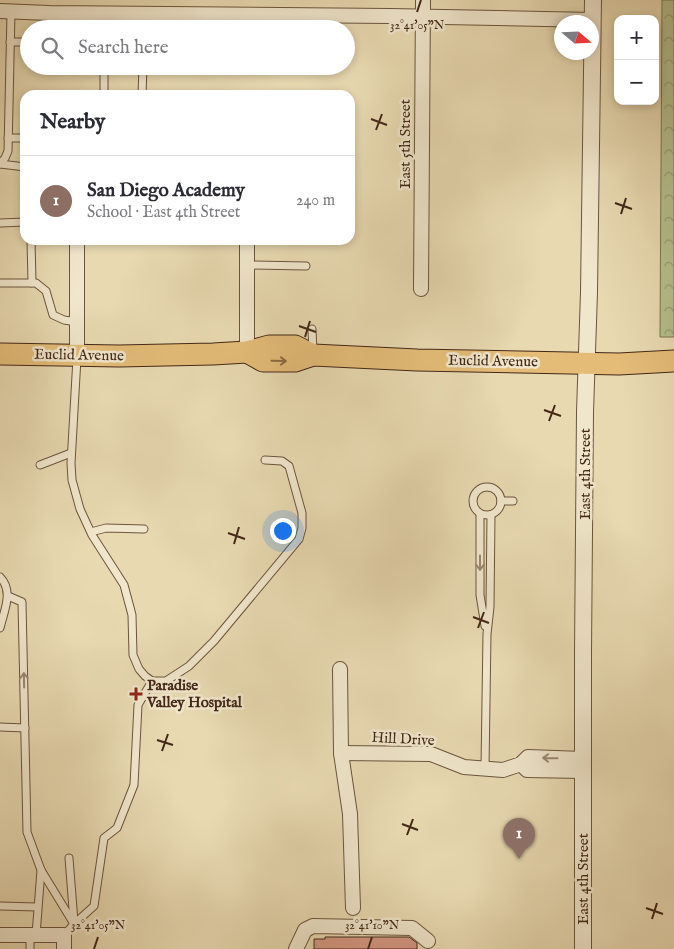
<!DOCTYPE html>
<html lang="en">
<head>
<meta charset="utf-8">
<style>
	:root { --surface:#fff; --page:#f2f2f3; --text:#2b2b33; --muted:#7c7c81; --line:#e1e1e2; --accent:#0b8043 }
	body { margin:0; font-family:"IM FELL English",serif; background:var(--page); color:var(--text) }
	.controls { position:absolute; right:15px; top:15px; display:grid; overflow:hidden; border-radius:10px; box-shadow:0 2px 8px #0003 }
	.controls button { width:45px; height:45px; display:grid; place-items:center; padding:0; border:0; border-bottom:1px solid var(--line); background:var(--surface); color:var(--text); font:25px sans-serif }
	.compass { position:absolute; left:554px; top:15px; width:45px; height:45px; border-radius:50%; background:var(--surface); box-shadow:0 2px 8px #0003; rotate:109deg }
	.you { position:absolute; left:282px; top:530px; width:18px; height:18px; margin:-12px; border:4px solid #fff; border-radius:50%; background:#1a73e8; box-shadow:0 0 0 8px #1a73e833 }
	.badge { display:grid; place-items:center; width:32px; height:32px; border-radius:50%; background:var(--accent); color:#fff; font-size:16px; font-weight:700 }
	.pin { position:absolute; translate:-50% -41px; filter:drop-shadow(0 1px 2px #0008) }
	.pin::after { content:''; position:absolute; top:26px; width:18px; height:15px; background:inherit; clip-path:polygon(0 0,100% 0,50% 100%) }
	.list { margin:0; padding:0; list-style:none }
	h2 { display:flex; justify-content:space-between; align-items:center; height:65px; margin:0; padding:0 20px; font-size:21px }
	h2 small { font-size:16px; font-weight:400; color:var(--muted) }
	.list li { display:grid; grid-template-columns:32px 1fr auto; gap:15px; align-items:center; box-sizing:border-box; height:90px; padding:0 20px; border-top:1px solid var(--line) }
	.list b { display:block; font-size:19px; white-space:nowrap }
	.list p { margin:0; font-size:16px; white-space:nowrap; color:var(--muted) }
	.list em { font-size:16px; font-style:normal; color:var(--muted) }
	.icon { flex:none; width:28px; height:28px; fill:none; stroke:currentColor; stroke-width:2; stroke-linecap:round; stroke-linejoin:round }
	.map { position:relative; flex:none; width:674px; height:949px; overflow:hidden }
	.search { position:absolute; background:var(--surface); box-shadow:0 2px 8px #0003; left:20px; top:20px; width:335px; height:55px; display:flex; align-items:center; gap:12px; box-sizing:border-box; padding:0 18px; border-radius:28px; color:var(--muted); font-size:19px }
	.panel { position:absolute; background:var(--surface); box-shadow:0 2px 8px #0003; left:20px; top:90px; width:335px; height:155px; border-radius:15px }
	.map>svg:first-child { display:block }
	.park { fill:url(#park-crowns); stroke:#7c7452 }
	.building { fill:#d59884; stroke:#432718 }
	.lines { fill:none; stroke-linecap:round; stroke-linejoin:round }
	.service-casing { stroke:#6c543e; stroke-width:9 }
	.minor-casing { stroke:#6c543e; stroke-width:16 }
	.tertiary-casing { stroke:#6c543e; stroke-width:18 }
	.primary-casing { stroke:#432718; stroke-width:23 }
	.service { stroke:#f0e6cc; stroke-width:7 }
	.minor { stroke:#f0e6cc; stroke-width:14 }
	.tertiary { stroke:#f0e6cc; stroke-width:16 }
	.primary { stroke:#e4bc78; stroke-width:21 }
	.oneway { stroke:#8b6a43 }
	.oneway2 { stroke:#9a8672 }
	.ticks { fill:none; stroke:#432718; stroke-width:2 }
	.poi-dot { fill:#8f2418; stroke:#f0e6cc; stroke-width:2 }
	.labels { text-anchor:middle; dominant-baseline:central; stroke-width:5; stroke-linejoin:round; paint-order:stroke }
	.street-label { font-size:15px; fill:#432718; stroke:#f0e6cc }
	.poi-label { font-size:15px; font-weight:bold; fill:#432718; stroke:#f0e6cc; text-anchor:start }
	.ticks-label { font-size:12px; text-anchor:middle; fill:#432718; stroke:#f0e6cc; stroke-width:5; stroke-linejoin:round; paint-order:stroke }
</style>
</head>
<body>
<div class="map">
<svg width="674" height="949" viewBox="0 0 674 949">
	<defs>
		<pattern id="park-crowns" width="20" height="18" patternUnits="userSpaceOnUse" patternTransform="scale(1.25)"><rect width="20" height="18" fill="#b4c08d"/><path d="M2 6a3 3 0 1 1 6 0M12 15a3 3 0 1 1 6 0" fill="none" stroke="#949c72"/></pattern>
	</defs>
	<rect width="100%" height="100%" fill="#e8d9b1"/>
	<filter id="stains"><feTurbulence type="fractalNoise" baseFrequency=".004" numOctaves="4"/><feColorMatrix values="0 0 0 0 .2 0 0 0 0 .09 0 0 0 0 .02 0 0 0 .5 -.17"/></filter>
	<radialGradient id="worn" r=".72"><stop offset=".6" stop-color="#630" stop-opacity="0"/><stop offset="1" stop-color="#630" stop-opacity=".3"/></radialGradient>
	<path class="park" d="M662,0h12v337h-14z"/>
	<path class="building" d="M325,937h84l8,6v6h-103v-10h11z"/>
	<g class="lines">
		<defs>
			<g id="service">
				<path d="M144,29v-15"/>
				<path d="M10,42h19"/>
				<path d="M104,95v-29"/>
				<path d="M142,95l1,-29"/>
				<path d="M8,138h17"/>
				<path d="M0,164l5,-6 3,-7 3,-139"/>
				<path d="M0,164l25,3"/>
				<path d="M0,223l25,-1"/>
				<path d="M31,240l1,43"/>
				<path d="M247,265l59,1"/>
				<path d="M0,283h36l10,8 7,24 11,5 13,2"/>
				<path d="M312,329l1,23"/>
				<path d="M77,358l-6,105 1,17 8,29 12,26 32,50 8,30 1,40 6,14 6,7 7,5h14l23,-15 25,-25 85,-102 3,-11v-15l-13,-47 -7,-5 -17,-1"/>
				<path d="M40,465l31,-12"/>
				<circle cx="487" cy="501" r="14"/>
				<path d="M501,501h12"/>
				<path d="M480,514v81l5,31"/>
				<path d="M91,532l15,-4 38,1"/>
				<path d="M0,577c14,14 4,34 0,51"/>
				<path d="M8,596l14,6 5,230 14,38 33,54 -10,11"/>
				<path d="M0,727l25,1"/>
				<path d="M485,768l2,-134 3,-27 1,-92"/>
				<path d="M69,858l5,64"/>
				<path d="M0,906l37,1"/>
				<path d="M74,924l20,-18 10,-68 13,-10 17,-43 4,-80 14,-24"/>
				<path d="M36,935l5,-65"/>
				<path d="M30,949v-14"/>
			</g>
			<g id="minor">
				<path d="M0,11l49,2 341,3 203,4"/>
				<path d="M77,240v115"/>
				<path d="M247,240v112"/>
				<path d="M421,289l2,-289"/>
				<path d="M340,669l1,84 9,61 3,94"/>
				<path d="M341,753l90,1 33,13 39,3 18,-6 7,-7 55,2"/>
				<path d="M521,764l6,6 56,1"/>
				<path d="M0,935h64v14"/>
				<path d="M296,949l9,-19 8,-4 99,2 16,13"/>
			</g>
			<path id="tertiary" d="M583,949v-297l2,-240 4,-120 4,-292"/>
			<g id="primary">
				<path d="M247,352l16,9h32l18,-6 104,5 202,4 55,-3"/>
				<path d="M0,354l119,2 94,-2 34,-2 22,-6h26l18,9"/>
			</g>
		</defs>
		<use href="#service" class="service-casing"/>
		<use href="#minor" class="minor-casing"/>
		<use href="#tertiary" class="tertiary-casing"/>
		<use href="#primary" class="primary-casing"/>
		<use href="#service" class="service"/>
		<use href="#minor" class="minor"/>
		<use href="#tertiary" class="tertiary"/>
		<use href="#primary" class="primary"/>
	</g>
	<defs><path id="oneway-shaft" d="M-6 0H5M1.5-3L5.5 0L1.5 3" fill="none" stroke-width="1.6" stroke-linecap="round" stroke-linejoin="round" transform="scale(1.25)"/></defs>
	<use class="oneway" href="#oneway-shaft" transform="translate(279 361) rotate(1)"/>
	<g class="oneway2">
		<use href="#oneway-shaft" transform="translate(480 563) rotate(90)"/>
		<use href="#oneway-shaft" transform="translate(24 680) rotate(-91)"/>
		<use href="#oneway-shaft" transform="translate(550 758) rotate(-179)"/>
	</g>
	<path class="ticks" d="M417,12l4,-12M371,119l16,6M376,130l6,-16M615,203l17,6M621,214l5,-16M299,326l17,6M305,337l5,-16M544,410l17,6M549,421l6,-16M228,533l17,6M234,544l5,-17M473,617l16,6M478,628l6,-16M157,740l16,5M162,751l6,-17M402,824l16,6M407,835l6,-16M646,908l17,6M652,919l5,-16M94,949l4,-12M368,949l4,-12"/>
	<path class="poi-dot" d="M133.5 686.5h5v5h5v5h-5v5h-5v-5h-5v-5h5z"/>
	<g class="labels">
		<g class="street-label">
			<text transform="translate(405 144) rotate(-90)">East 5th Street</text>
			<text transform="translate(79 355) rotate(1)">Euclid Avenue</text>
			<text transform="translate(493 361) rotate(1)">Euclid Avenue</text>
			<text transform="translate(585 474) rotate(-90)">East 4th Street</text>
			<text transform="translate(403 739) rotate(3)">Hill Drive</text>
			<text transform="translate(583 879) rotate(-90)">East 4th Street</text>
		</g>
		<g class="poi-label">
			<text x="147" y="685">Paradise<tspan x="147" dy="17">Valley Hospital</tspan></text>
		</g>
	</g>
	<g class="ticks-label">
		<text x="417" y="29">32°41'05"N</text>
		<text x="98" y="929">32°41'05"N</text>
		<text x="372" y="929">32°41'10"N</text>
	</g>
	<rect width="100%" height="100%" filter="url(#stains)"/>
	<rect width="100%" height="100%" fill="url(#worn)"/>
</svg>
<div class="controls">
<button>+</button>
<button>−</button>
</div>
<svg class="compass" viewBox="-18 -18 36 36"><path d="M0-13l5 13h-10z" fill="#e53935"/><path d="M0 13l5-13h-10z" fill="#7c7c81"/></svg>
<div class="you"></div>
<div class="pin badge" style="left:519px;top:859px;background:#8d6e63">1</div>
<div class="search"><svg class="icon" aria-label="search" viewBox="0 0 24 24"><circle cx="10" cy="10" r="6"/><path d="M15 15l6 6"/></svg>Search here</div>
<section class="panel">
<h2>Nearby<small></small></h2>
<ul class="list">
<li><span class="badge" style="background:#8d6e63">1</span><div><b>San Diego Academy</b><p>School · East 4th Street</p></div><em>240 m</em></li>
</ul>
</section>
</div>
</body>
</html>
